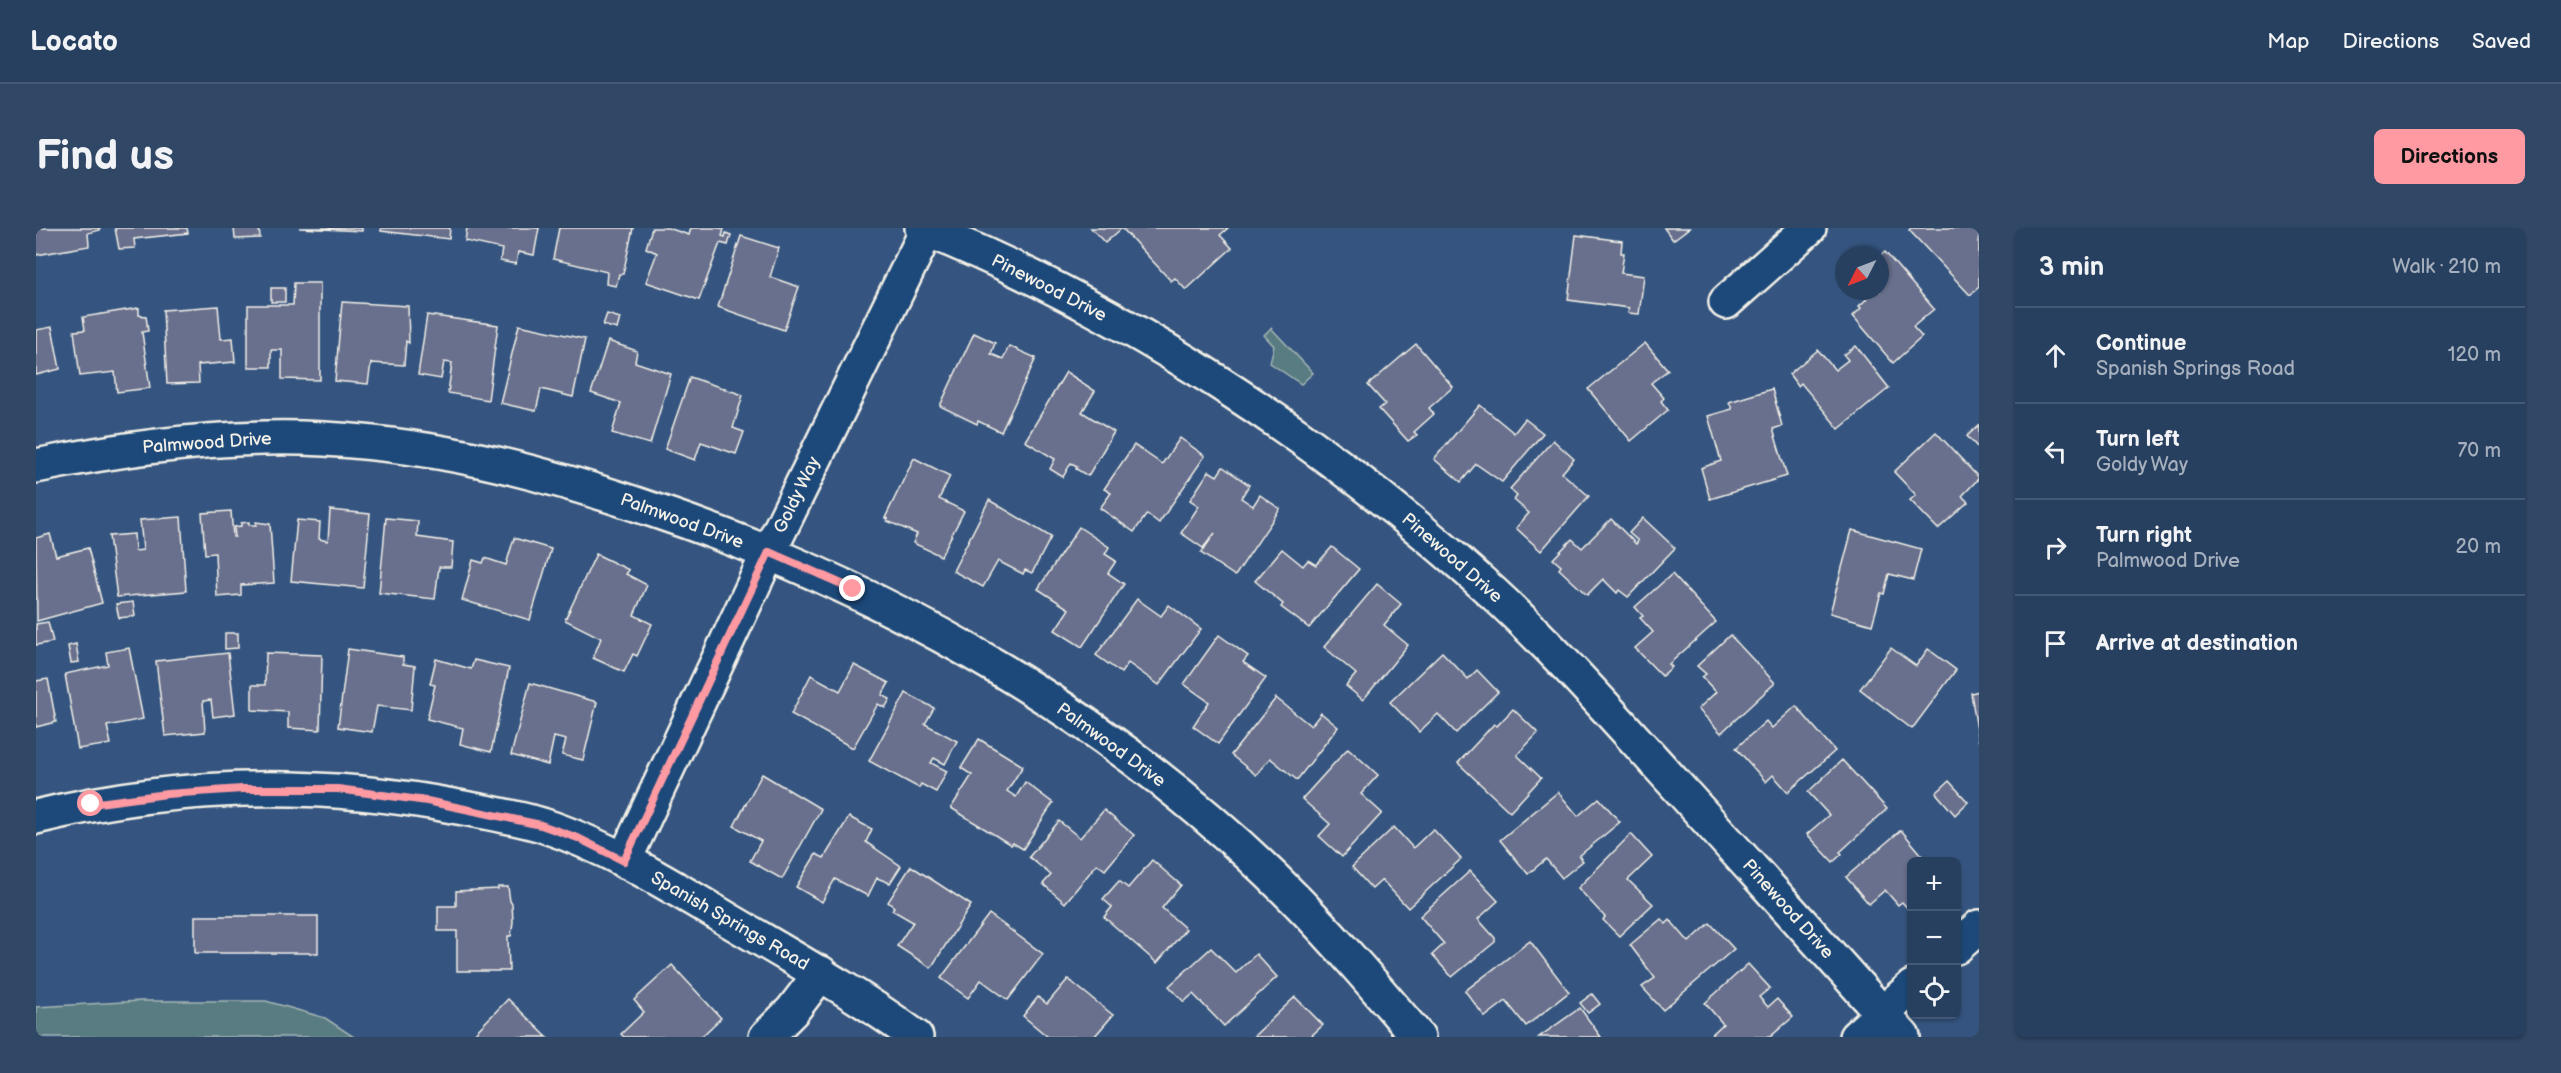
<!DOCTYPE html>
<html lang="en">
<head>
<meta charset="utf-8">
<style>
	:root { --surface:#284060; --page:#304766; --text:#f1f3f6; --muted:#a5afbd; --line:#445975; --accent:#ff9aa2 }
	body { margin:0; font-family:"Balsamiq Sans",sans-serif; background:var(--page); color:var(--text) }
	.controls { position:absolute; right:18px; bottom:18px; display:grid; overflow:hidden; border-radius:9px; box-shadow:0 2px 4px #0004 }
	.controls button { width:54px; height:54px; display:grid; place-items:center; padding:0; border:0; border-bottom:2px solid var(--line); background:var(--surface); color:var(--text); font:30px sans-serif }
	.compass { position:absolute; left:1799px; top:18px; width:54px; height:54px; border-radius:50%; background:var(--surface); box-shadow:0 2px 4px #0004; rotate:228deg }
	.stop { position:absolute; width:18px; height:18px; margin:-14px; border:4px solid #ff9aa2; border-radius:50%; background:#fff }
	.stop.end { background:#ff9aa2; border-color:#fff; box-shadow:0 2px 6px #0008 }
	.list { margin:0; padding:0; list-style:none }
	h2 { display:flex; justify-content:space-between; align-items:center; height:78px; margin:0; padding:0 24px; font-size:26px }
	h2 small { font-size:20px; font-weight:400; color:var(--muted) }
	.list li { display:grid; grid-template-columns:39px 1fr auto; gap:18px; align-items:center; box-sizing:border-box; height:96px; padding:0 24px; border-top:2px solid var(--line) }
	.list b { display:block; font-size:22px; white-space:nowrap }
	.list p { margin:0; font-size:20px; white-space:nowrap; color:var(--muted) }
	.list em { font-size:20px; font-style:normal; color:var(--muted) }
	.icon { flex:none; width:33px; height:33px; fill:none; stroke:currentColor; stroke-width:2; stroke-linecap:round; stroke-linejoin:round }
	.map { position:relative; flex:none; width:1943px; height:809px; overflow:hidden; border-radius:9px }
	header { display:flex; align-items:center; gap:36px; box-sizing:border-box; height:84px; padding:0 30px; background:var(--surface); border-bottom:2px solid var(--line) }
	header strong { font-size:28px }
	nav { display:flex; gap:33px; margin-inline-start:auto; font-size:21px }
	.intro { display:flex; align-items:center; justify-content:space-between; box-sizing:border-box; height:144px; padding:0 36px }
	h1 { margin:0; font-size:42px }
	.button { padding:15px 27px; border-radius:9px; background:var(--accent); color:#111; font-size:21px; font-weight:700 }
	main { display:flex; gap:36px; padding:0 36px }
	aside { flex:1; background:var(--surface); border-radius:9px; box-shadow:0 2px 4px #0004 }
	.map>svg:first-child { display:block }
	.green { fill:#587c81; stroke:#a6b6b4; stroke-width:1.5 }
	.building { fill:#69708d; stroke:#f4f1e8; stroke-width:1.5 }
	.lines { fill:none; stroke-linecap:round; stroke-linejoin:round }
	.minor-casing { stroke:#f4f1e8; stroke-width:38 }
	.minor { stroke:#1f4a7a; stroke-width:33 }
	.route { stroke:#ff9aa2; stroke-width:8 }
	.labels { text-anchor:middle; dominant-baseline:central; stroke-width:4.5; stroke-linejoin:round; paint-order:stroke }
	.street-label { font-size:18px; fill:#f4f1e8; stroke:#1f4a7a }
</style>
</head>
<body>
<header>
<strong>Locato</strong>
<nav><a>Map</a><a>Directions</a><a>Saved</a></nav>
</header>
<div class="intro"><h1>Find us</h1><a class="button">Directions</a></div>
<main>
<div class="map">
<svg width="1943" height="809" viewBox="0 0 1943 809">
	<rect width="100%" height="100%" fill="#355580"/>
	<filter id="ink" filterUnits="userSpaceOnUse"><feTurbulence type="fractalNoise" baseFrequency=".0167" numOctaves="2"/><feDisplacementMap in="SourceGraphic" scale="12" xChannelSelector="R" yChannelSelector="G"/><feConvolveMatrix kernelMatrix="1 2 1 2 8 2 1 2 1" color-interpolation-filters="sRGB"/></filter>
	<g filter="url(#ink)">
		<g class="green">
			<path d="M1235,100l42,45 -12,11 -31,-21 4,-17 -10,-11z"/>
			<path d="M105,773h125l59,17 29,19h-318v-30z"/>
		</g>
		<g class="building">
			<path d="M0,0h64v2l-12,3 1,13 -53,9z"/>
			<path d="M79,0h72l1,5 -54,6 1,9 -16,1z"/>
			<path d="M198,0h25l1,10 -25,1z"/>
			<path d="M263,0h63v3z"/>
			<path d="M345,0h69l-1,11 -68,-8z"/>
			<path d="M431,0h72l-5,27 -16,-3 -2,12 -16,-3 2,-12 -37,-8z"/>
			<path d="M523,0h74l-10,46h-4l-3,12 -10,-2 1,-12 -54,-13z"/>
			<path d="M616,0h16l21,7 2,-7h28l5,1 -2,7 3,1 1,-4 5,2 -3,10 -8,-2 -21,57 -53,-18 11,-29 -11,-5z"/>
			<path d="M1055,0h31l-17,15z"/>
			<path d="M1086,0h106l-8,7 12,13 -46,42 -11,-12 -4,3z"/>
			<path d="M1628,0h25l-16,12z"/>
			<path d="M1875,0h68v59l-9,8 -61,-65z"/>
			<path d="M1540,7l46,6 -1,12h3l-3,20 23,3 -5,38 -11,-1 1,-5 -61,-8z"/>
			<path d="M705,8l38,12 -9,29 29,10 -15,43 -66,-23z"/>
			<path d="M1849,24l49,57 -21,18 9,10 -29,26 -40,-47 8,-8 -2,-2 13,-12 -3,-3h11v-35z"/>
			<path d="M258,55h26v97l-38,-1v-29h-11v17h-23v-62h45z"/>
			<rect x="235" y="60" width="14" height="14"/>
			<path d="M306,74l66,4 1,37 -3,-2 -2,24 -33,-2 -3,21 -33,-3z"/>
			<path d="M182,78l3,33 12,-1 2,24 -37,3 1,18 -32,1 -4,-74z"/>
			<path d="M103,80v7l7,1 2,15 -6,1 8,56 -33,4 -2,-20 -35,4 -6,-45 11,-1 -2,-13z"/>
			<path d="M571,86l13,4 -3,11 -14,-4z"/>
			<path d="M391,87l71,10 -10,75 -40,-7 4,-30 -8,-1 -3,17 -23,-4z"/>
			<path d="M483,97l66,14 -12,58 -32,-8 -5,22 -36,-8z"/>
			<path d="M16,99l8,42 -24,6v-45z"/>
			<path d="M938,105l21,10 -4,11 12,5 6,-13 27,12 -35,74 -23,-11 -1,3 -37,-18z"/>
			<path d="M572,113l29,10 -2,11 36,12 -21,70 -38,-11 9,-30 -30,-10z"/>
			<path d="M1609,115l23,27 -17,13 13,15 -3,3 7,9 -37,31 -43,-52z"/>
			<path d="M1380,116l37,43 -24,21 5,6 -20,18 3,3 -9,6 -29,-32 6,-5 -17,-19z"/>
			<path d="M1820,118l33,42 -50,41 -38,-46 -3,3 -9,-12 29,-24 17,20 13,-10 -4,-5z"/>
			<path d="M1030,144l29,19 -13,21 32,20 -26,44 -12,-7 1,-3 -6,-3 -8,14 -13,-8 5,-10 -30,-18z"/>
			<path d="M654,149l53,18 -10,33 11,4 -8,22 -35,-12 -6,18 -30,-11z"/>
			<path d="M1736,161l10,37 -9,3 14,47 -77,23 -9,-31 20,-7 -13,-45 24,-7 -3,-7z"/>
			<path d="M1444,177l34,28 11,-14 18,14 -41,49 -26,-18 -15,18 -27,-23z"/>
			<path d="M1943,197v24l-12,-13z"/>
			<path d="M1900,204l43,46 -17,18 6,6 -30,27 -28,-29 6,-5 -22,-23z"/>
			<path d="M1144,210l25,18 -46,67 -12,-9 -13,18 -34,-24 11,-15 -7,-4 30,-44 28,19z"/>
			<path d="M1517,212l21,19 -12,14 27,23 -48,55 -25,-23 13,-15 -15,-13 3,-4 -7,-7z"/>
			<path d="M878,230l36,18 -11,23 25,12 -23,45 -28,-13 4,-9 -30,-13 1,-2 -3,-1z"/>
			<path d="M1187,239l26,18 -8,13 12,8 7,-11 20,14 -45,67 -34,-23 14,-20 -12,15 -22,-15 18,-27 -9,-6 19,-29 8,5z"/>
			<path d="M953,272l62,37 -19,36 -7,-3 -2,4 -25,-13 -15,26 -30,-16z"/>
			<path d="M294,282l40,4 -7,74 -72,-7 6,-61 23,2 -1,17 9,2z"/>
			<path d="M195,283l2,26h2l-1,-10 7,-1v-3l8,-1v3h7v-3l14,2 4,59 -33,2v10l-24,2 -2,-44 -10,1 -3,-41z"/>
			<path d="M145,289l5,74 -69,6 -8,-61 25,-2 1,17 8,-1 -3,-30z"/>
			<path d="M350,290l32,3 -1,16 36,5 -2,25h-12l-4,32 -56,-6z"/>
			<path d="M1607,290l32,30 -47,49 -9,-7 -2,3 -14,-14 -16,16 -28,-26 2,-3 -8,-7 19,-20 10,9 29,-29 25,25 2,-3 -9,-8z"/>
			<path d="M1043,299l30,20 -4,7 11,7 -8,12 16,11 -42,63 -27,-17 14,-21 -31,-20z"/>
			<path d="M1816,302l69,19 -8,31 -24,-6 -5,20 -3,-1 -9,32 -42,-12z"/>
			<path d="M14,306l6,22 32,-8 14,55 -65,18 -1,-83z"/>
			<path d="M478,310l37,11 -21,71 -68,-20 11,-40 10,3 2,-5 21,7z"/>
			<path d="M1296,319l27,22 -50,59 -28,-21 2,-3 -28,-23 27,-32 21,17 5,-6 8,5z"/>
			<path d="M560,326l33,16 -3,4 21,11 -13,30 18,9 -15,32 -4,-2 -9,18 -31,-14 8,-20 -36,-18z"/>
			<path d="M1636,346l44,48 -47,42 3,3 -10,9 -27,-28 18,-16 -13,-14 3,-2 -8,-9z"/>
			<path d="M1341,356l24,20 -17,21 24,20 -45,55 -17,-14 10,-12 -32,-27z"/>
			<path d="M1101,371l24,17 8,-11 32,24 -42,56 -31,-22 -7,10 -25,-18z"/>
			<path d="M97,374l2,14 -16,2 -3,-14z"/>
			<path d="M12,394l5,20 -17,3v-21z"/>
			<path d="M189,405h13v15l-13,1z"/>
			<path d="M1183,407l29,21 -5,6 23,16 -48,66 -25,-18 16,-24 -25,-18z"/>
			<path d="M1694,407l45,48 -54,50 -23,-24 18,-17 -14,-15 4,-3 -9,-8z"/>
			<path d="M40,416l3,18 -8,1 -3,-17z"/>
			<path d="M93,420l14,71 -36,7 4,18 -33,5 -13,-75 43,-9 -2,-13z"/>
			<path d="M1855,420l25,18 12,-17 28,21 -44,59 -52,-40z"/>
			<path d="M312,421l55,8v7l12,2 -4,44 -34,-4 -5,26 -34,-5z"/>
			<path d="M1406,424l26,27 9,-9 21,22 -42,41 -18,-19 -19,18 -29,-30z"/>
			<path d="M192,425l7,61 -22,3 -2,-17 -8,1 2,31 -40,4 -9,-75z"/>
			<path d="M230,425l56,2 -2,75 -32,-2v-16l-36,-2v-25h13z"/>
			<path d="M400,431l35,10 3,-9 35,8 -18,84 -31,-8 3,-16 -36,-9 8,-34 -5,-1z"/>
			<path d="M818,437l35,18 -7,12 8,4 -5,9 -7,-4 -25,44 -62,-34 20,-39 29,16z"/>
			<path d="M12,451l8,43 -20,5v-46z"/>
			<path d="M494,455l67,19 -14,58 -21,-5 4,-15 -12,-3 -6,28 -37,-10z"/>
			<path d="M1943,463v51l-8,-49z"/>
			<path d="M870,465l28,15 -9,16 32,17 -12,23 -11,-6 -3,5 16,8 -11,21 -15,-8 -2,4 -50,-27z"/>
			<path d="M1240,470l35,28 10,-13 17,14 -41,53 -27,-22 -14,17 -25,-20z"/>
			<path d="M1760,478l39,45 -47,41 -15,-17 -7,7 -30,-34 30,-27 6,7z"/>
			<path d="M1477,481l25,24 -21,22 24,23 -31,34 -52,-49 36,-39 3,2z"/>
			<path d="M943,511l44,27 -16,25 9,6 9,-15 28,21 -30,46 -10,-6 -2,2 -60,-37 21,-33 -11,-7z"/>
			<path d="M1312,520l30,27 -17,19 21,19 -40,44 -23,-21 11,-12 -28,-25z"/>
			<path d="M1806,532l45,49 -47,43 2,2 -9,8 -26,-28 22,-19 -21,-23z"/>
			<path d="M726,546l59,35 -39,70 -32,-18 11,-20 -27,-15z"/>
			<path d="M1913,553l19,21 -13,13 -19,-22z"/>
			<path d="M1522,564l20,24 21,-18 21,24 -41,34 4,5 -21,17 -16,-19 -18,15 -28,-34z"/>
			<path d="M1068,582l30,25 -29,35 -8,-6 -32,39 -22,-19 8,-9 -22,-18 30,-36 21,17z"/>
			<path d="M813,589l23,12 -6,13 35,24 -11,17 -13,-5 -9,18 -33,-17 -13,23 -26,-15 20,-33 8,4z"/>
			<path d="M1358,599l19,21 20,-19 28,30 -53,49 -26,-28 -10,9 -20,-22z"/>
			<path d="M1865,602l27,32h-16v46l-3,2 -7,-8 -4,3 -13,-15 -16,14 -23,-27z"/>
			<path d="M1595,606l21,23 -24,23 25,24 -34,32 -16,-16 2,-3 -27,-29z"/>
			<path d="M1116,632l29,25 -19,23 24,21 -29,34 -53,-46 8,-10 -9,-8 16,-18 9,7z"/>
			<path d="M875,638l60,39 -40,63 -34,-22 16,-24 -21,-12 2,-3 -6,-5z"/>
			<path d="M1434,643l28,30 -20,18 17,19v4l-43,35 -20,-22 12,-11 -24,-28z"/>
			<path d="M462,659h10l2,14 2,3 1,18 -2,14h-3l1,35h-52v-40h-19v-25h18v-15l42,-2z"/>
			<path d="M953,686l54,40 -35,46 -27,-20 -13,18 -27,-20z"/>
			<rect x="159" y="688" width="123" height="37"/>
			<path d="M1625,691l5,5 4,-4 19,22 21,-19 24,26 -71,61 -21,-23 13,-9 -25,-33z"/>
			<path d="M1494,713l39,51 -43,34 -20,-25 -21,16 -20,-26z"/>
			<path d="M1175,720l25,25 20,-19 21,23 -53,49 -31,-32 -9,8 -15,-16z"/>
			<path d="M1712,736l22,24 -11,9 9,10 9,-8 16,18 -23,20h-61l14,-13 -18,-21z"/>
			<path d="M636,737l49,53 -20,19h-77l-3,-3 23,-22 -10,-12z"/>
			<path d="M1032,751l45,36 -19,22h-46l-25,-21 15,-19 9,7z"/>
			<path d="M1556,766l8,10 -12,9 -8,-10z"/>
			<path d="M1259,769l28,28 -13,12h-57z"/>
			<path d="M472,771l39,38h-76z"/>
			<path d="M1544,780l21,29h-62z"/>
		</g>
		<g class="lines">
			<defs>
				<g id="minor">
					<path d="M886,0c205,82 406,215 569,363 70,64 132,136 196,206 72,80 145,159 216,240"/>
					<path d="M1690,74l83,-74"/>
					<path d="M0,238c88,-18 176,-30 266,-28 126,4 236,32 354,73 239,81 464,210 641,390 43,44 82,90 121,136"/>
					<path d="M0,589c140,-34 281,-37 422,-10 28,5 57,10 84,18 65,21 126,59 185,94 64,38 129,74 189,118"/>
					<path d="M588,633l145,-309 159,-324"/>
					<path d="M1920,719l23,-20"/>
					<path d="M730,809l26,-26 29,-38"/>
					<path d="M1820,809l56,-50"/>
				</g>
			</defs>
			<use href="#minor" class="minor-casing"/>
			<use href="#minor" class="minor"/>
		</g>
	</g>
	<g class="lines" filter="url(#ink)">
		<path class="route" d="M55,576l76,-10 75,-5h96l89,12 114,24 37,13 46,23 145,-309 84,37"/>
	</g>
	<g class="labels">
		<g class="street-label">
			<text transform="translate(1013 60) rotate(27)">Pinewood Drive</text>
			<text transform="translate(171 215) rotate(-4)">Palmwood Drive</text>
			<text transform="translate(761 267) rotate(-64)">Goldy Way</text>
			<text transform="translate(646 293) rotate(20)">Palmwood Drive</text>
			<text transform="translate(1416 330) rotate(41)">Pinewood Drive</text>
			<text transform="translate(1075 517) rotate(36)">Palmwood Drive</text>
			<text transform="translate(1752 681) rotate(48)">Pinewood Drive</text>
			<text transform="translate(694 693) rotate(30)">Spanish Springs Road</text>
		</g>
	</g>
</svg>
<div class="controls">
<button>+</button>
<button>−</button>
<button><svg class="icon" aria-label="locate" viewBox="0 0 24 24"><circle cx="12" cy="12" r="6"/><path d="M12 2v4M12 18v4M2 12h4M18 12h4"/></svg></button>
</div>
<svg class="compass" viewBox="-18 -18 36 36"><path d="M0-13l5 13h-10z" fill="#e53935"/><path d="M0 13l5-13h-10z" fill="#a5afbd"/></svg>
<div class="stop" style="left:55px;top:576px"></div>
<div class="stop end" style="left:817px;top:361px"></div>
</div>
<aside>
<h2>3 min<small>Walk · 210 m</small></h2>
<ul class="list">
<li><svg class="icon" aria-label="ahead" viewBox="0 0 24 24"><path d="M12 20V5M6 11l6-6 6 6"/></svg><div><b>Continue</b><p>Spanish Springs Road</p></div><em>120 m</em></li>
<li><svg class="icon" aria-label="left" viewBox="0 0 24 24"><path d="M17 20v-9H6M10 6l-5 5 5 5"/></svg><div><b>Turn left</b><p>Goldy Way</p></div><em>70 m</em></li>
<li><svg class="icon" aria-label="right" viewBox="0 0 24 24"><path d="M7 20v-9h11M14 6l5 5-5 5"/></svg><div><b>Turn right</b><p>Palmwood Drive</p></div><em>20 m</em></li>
<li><svg class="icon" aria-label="arrive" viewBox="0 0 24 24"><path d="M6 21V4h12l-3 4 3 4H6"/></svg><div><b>Arrive at destination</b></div></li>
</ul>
</aside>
</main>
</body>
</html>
